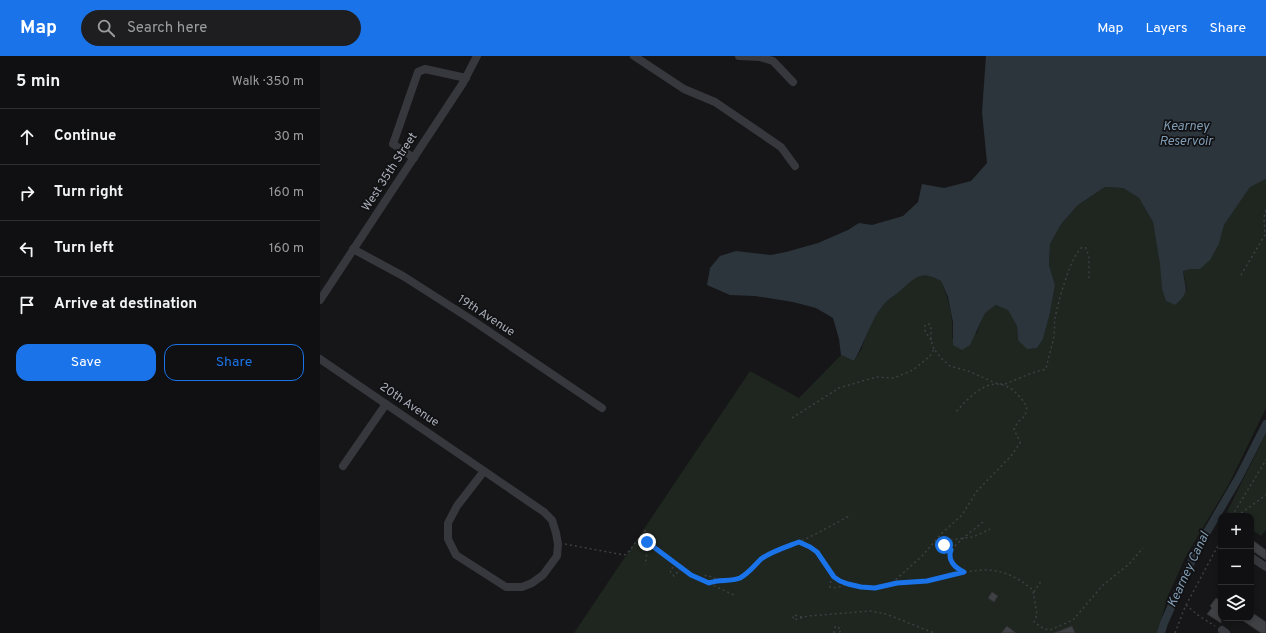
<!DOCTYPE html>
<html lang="en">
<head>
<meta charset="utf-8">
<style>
	:root { --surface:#101012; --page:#1e1e20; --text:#f1f3f6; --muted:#9c9d9f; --line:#303032; --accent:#1a73e8 }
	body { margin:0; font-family:Overpass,sans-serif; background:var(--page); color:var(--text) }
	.controls { position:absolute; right:12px; bottom:12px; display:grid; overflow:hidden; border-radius:8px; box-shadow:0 2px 6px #0003 }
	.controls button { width:36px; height:36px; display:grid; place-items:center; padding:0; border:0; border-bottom:1px solid var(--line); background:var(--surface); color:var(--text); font:20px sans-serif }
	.stop { position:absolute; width:12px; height:12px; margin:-9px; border:3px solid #1a73e8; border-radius:50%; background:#fff }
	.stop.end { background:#1a73e8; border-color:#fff; box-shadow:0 1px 4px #0008 }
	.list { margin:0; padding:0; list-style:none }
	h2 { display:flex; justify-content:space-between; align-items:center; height:52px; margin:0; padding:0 16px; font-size:17px }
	h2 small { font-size:13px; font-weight:400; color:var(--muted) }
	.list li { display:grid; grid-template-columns:26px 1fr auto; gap:12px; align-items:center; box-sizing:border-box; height:56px; padding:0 16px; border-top:1px solid var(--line) }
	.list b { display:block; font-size:15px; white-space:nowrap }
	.list em { font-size:13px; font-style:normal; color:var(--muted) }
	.actions { display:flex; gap:8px; padding:12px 16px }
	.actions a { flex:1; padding:9px 0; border:1px solid var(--accent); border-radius:12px; text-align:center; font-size:14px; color:var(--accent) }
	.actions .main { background:var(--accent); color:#fff }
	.icon { flex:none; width:22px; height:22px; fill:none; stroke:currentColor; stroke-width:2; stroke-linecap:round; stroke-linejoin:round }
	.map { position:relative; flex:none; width:946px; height:577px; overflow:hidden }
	header { display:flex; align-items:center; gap:24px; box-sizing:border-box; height:56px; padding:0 20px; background:var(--accent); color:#fff }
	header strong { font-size:19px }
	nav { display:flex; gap:22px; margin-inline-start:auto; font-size:14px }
	.search { width:280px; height:36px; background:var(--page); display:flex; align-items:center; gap:10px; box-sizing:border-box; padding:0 14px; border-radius:22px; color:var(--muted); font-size:15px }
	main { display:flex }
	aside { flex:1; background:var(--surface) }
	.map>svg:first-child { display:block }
	.green { fill:#1e261f }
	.water { fill:#2c353c }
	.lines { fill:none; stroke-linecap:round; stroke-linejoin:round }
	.canal { stroke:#2c353c; stroke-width:8 }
	.building { fill:#404145; stroke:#303034 }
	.path { stroke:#3d3f44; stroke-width:1.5; stroke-dasharray:2 3; stroke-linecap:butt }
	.minor { stroke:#37383d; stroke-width:8 }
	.route { stroke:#1a73e8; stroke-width:5 }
	.labels { text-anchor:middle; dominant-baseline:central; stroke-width:3.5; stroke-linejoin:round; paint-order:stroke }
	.street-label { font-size:12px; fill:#a8adb8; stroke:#111113 }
	.water-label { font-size:13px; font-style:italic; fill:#7f9bb3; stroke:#111113 }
</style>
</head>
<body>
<header>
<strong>Map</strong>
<div class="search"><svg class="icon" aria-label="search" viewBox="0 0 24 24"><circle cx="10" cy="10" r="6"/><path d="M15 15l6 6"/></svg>Search here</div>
<nav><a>Map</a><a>Layers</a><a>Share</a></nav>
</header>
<main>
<aside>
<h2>5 min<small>Walk · 350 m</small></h2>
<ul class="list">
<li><svg class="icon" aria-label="ahead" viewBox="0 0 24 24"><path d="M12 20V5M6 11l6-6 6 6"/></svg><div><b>Continue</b></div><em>30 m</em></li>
<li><svg class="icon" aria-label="right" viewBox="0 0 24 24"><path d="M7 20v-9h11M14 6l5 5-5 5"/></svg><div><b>Turn right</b></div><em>160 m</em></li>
<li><svg class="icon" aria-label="left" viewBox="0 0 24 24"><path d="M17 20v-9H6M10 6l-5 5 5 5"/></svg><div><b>Turn left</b></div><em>160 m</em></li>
<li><svg class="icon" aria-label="arrive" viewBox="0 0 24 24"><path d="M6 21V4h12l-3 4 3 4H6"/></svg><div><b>Arrive at destination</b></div></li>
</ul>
<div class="actions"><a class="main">Save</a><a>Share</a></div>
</aside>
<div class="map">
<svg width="946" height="577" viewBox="0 0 946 577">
	<rect width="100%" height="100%" fill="#161618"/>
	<g class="green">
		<path d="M946,123v229l-37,76 -44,74 -17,38 -11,37h-583l176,-262 49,27 42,-43 13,6 8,-13 5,-18 17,-27 32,-27 14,-1 11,6c8,20 13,35 11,57l25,-5 7,-20 12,-8 12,3 9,18 1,14 19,8 6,-10 7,-25 5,-28 -6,-20 1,-21 12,-21 16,-18 27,-18 18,1 16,10 14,24 8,41 1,26 4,12 9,4 12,-16 -4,-18 10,-2h7l19,-25 5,-19 26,-39z"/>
		<path d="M946,377v97l-5,6 -10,-7v-13h-18l-6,-4z"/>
	</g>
	<path class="water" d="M666,0h280v123l-16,8 -26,38 -5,19 -9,16 -10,9h-8l-9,2c2,18 8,20 -8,34l-9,-4 -4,-12 -2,-25 -7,-42 -14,-24 -16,-10 -18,-1 -27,18 -16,18 -12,21 -1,21 6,20 -5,28 -7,26 -6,9 -10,1 -9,-9 -1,-14 -9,-16 -12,-5 -11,8 -15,32 -8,5 -9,-5v-23l-5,-25 -7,-16c-20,-11 -25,-4 -40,9 -5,5 -13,9 -17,14 -14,17 -19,38 -30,57l-13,-6 -2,-16 -6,-21 -17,-10 -23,-6 -38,-6 -25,-1 -23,-10 3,-17 10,-12 16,-5 35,4 15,-3 32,-9 30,-13 11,-7 13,2 31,-9 15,-14 4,-18 22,4 27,-7 16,-18 -5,-51z"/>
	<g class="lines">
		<path class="canal" d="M841,577l3,-10 33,-74 42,-72 27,-53"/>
	</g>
	<g class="building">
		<path d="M931,483l15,11v10l-15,-10z"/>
		<path d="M672,536l6,4 -4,6 -6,-4z"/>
		<path d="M896,542l5,3v22l-14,-9 5,-6 -2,-2z"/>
		<path d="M931,556l15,10v11h-5l-22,-15h12z"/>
		<path d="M687,570l9,7h-15z"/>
		<path d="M752,570l3,7h-21z"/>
	</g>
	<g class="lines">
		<g class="path">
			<path d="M921,219l24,-40 -1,-18 2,-7"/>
			<path d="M611,284c-3,-5 -9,-10 -5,-16h3l2,2v14l3,9"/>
			<path d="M472,362l47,-30 37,-11 18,1 19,-8 17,-14 4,-7 7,9 9,8 18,5 30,13h7l27,-11 14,-4c2,-11 6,-22 8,-33 1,-6 0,-12 1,-18 3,-15 16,-65 28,-71l3,1 3,9v22"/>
			<path d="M912,460l34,-56"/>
			<path d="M917,460l29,-21"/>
			<path d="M663,466c-11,9 -23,18 -32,28l-6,-2 -1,-3c6,-7 19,-6 28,-8 6,-2 12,-5 18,-8"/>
			<path d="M325,474l3,17 -3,18"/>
			<path d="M479,486c8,4 16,7 22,15 7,8 10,18 19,24 6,3 13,5 20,6 13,2 23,-1 36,-4 12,-2 24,0 36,-3 41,-9 64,-21 101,10l4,25 -3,7 10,7 6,1 23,-10 29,-34 27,-22 14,-16"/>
			<path d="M245,488l59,11c6,-2 9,-11 14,-15l9,2 44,33 45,21"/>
			<path d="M631,494c-4,10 3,17 12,21"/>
			<path d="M357,508l-7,6 1,3 3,3 8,-9"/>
			<path d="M514,521l-4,6v4c6,2 12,-1 18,-3"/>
			<path d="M384,524l-1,-3 4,-2c11,4 13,8 26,5 16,-4 23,-19 37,-26 9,-5 19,-8 29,-12 18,-8 35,-18 52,-27"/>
			<path d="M388,527l9,-2"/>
			<path d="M572,527l30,-27 19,-22 21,-19 15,-24 34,-35 9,-13c-1,-6 -5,-9 -6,-15l5,-7 6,-5 2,-9c-24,-39 -48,-22 -71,5"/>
			<path d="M714,536l7,-11"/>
			<path d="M866,549l13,11 16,10"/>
			<path d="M482,561l-8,-2 -1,2 1,3 14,-4 62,-5 16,3 48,19"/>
			<path d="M514,577l1,-6 2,-1 4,4 -2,3"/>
			<path d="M855,577l10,-26 36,-67"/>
		</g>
		<g class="minor">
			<path d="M314,0l50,33 31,13 66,45 14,19"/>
			<path d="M419,0l21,1 13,4 20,21"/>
			<path d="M94,102l-21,-14 25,-72 7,-3 41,9"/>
			<path d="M33,193l50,27 69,44 130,88"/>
			<path d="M0,244l143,-217 14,-27"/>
			<path d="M0,303l164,112"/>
			<path d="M23,410l43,-62"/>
			<path d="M164,415l60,41 8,8 4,13 2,11 -1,12 -14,19 -11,8 -10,4h-16l-50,-32 -8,-16v-16l9,-17z"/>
			<path d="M931,501l15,10"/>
			<path d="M902,574l4,3"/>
		</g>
	</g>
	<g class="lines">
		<path class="route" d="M327,486l44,33 18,8c10,-4 21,-1 31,-5 9,-5 14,-12 21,-19 11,-8 25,-12 38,-17l11,5 7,5 17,25 6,4 8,3 13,3 14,1 22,-5 30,-2 37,-9c-9,-4 -17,-12 -13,-22l-7,-2v-3"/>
	</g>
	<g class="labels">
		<g class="street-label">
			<text transform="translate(70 116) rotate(-57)">West 35th Street</text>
			<text transform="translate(166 260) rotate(33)">19th Avenue</text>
			<text transform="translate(89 349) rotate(34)">20th Avenue</text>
		</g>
		<g class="water-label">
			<text x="866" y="71">Kearney<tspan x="866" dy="15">Reservoir</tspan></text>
			<text transform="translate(869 514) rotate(-65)">Kearney Canal</text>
		</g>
	</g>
</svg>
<div class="controls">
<button>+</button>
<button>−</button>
<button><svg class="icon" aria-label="layers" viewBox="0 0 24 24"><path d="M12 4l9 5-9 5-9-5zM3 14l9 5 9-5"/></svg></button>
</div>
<div class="stop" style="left:624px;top:489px"></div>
<div class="stop end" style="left:327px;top:486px"></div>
</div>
</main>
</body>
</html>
